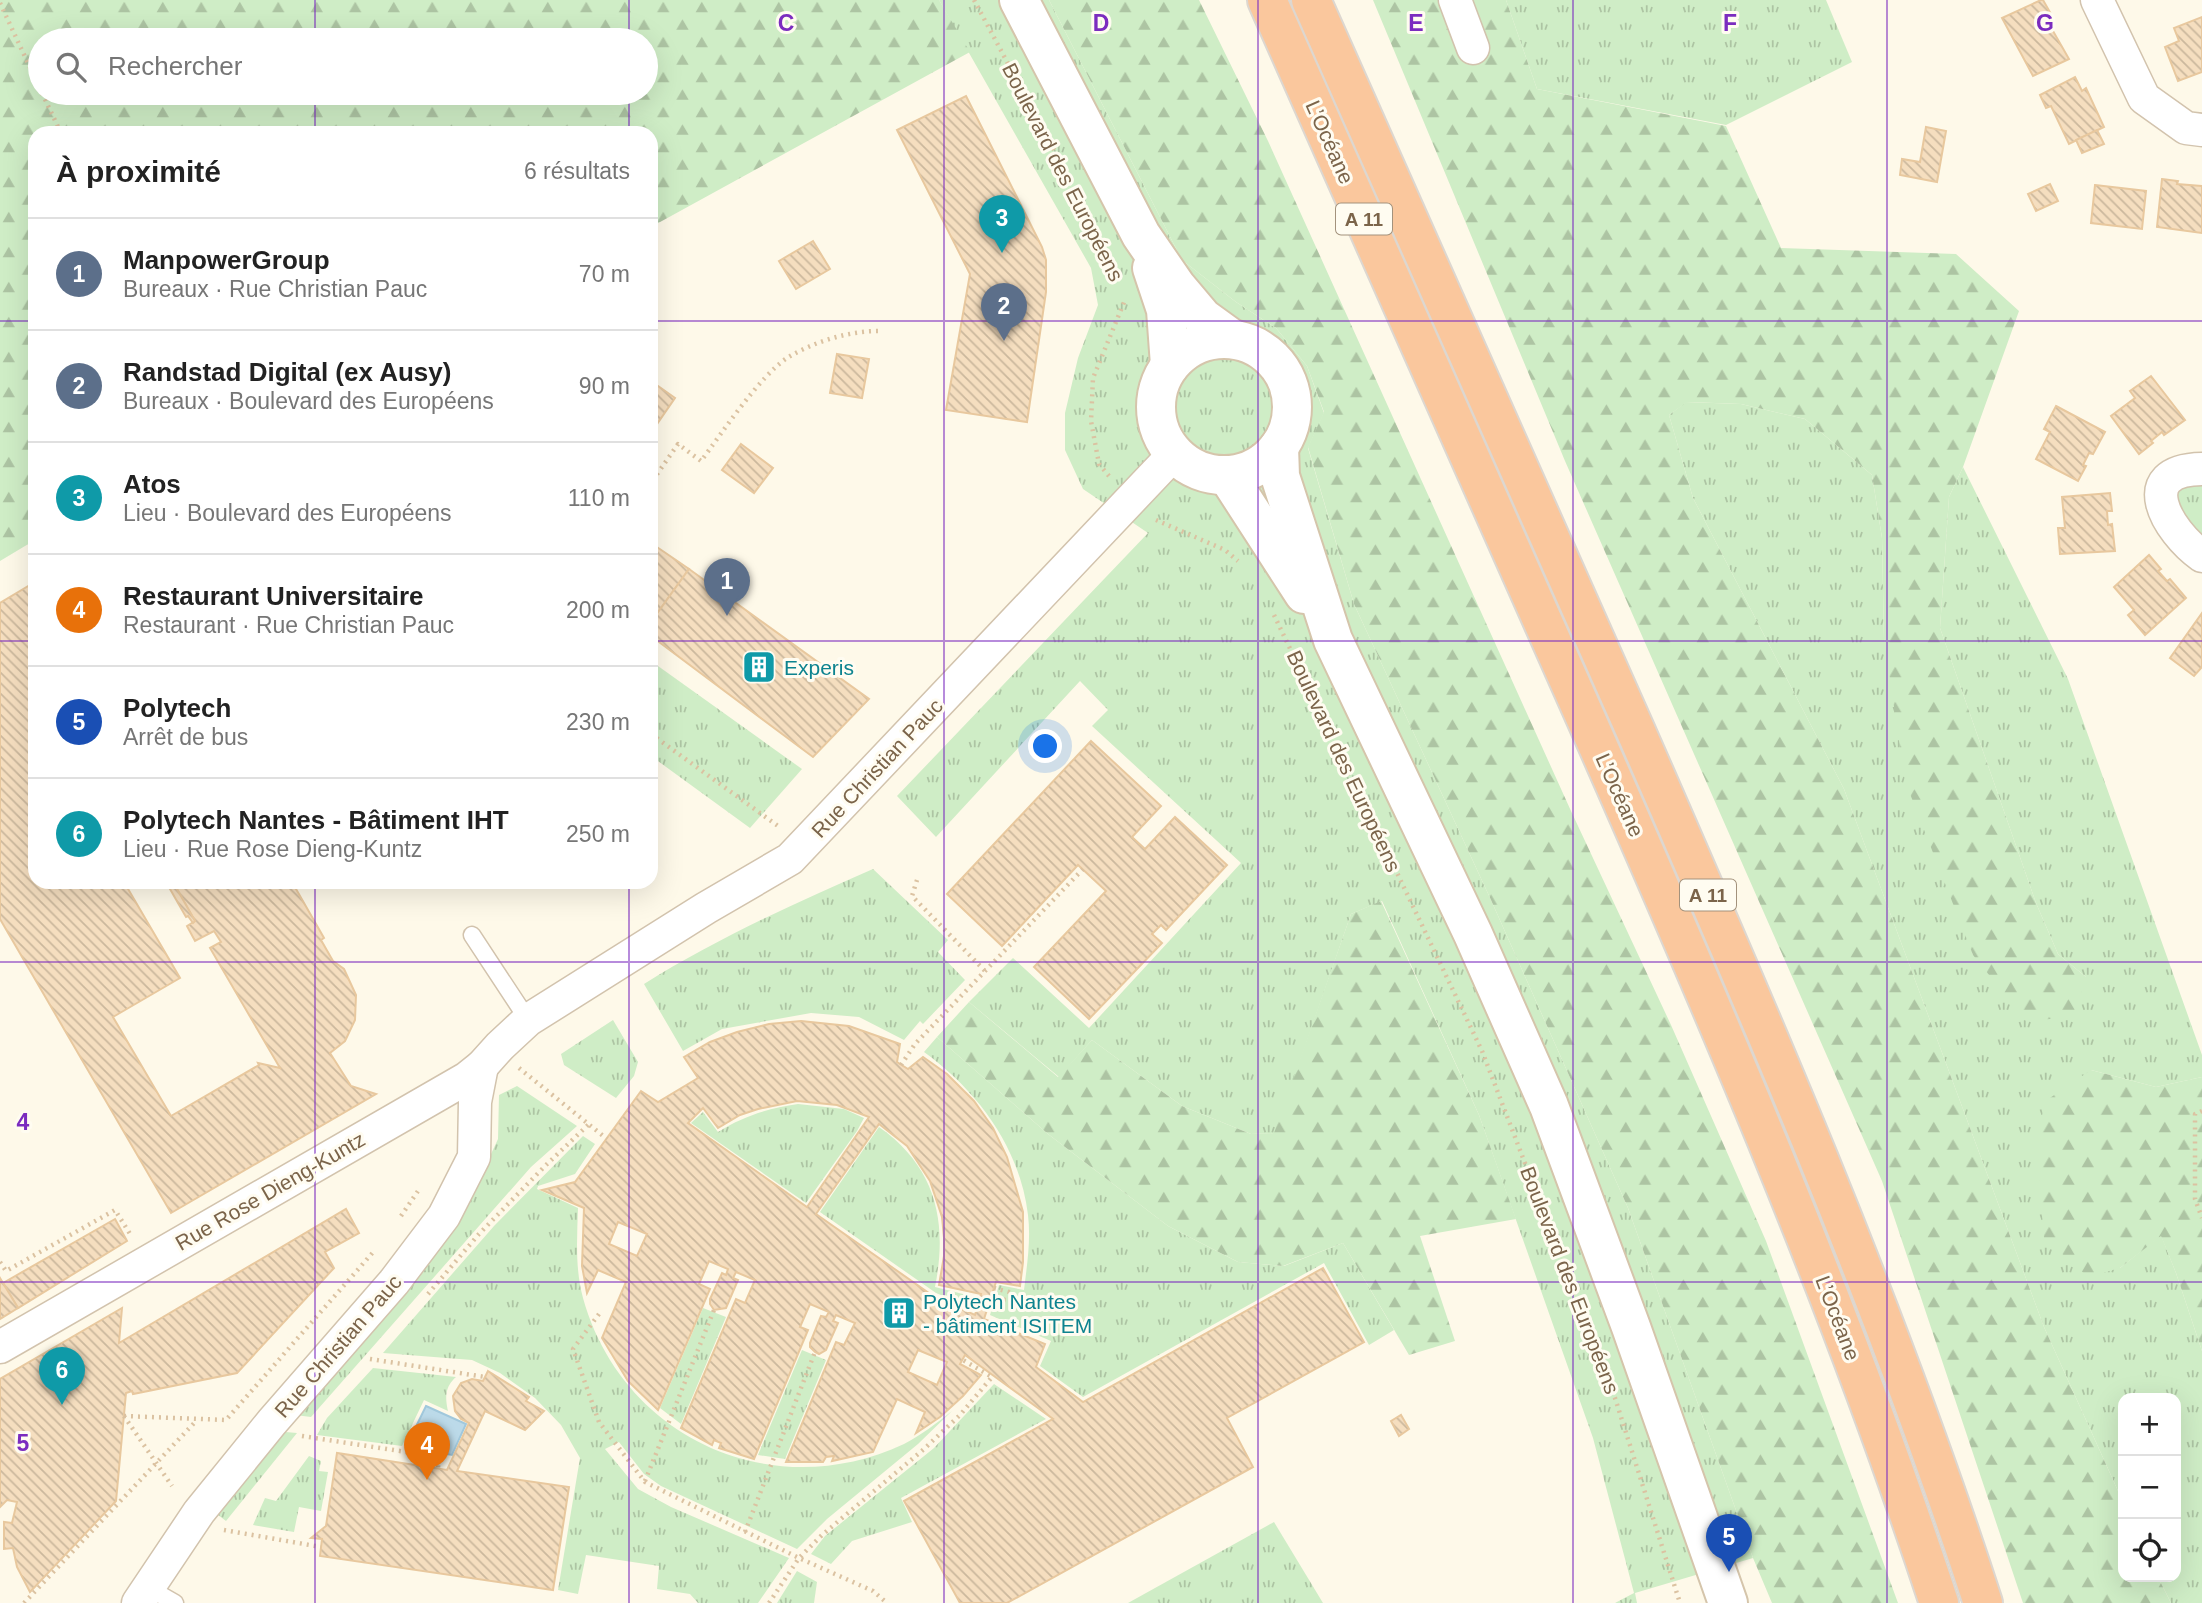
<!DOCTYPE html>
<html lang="fr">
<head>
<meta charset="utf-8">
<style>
	:root { --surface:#fff; --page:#f6f6f6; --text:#222; --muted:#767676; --line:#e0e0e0; --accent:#7c3aed }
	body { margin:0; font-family:Helvetica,sans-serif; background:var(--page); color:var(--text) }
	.controls { position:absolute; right:21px; bottom:21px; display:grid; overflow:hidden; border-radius:14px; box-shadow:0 7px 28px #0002 }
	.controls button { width:63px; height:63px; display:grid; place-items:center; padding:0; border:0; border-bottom:2px solid var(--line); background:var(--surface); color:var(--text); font:35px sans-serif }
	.you { position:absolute; left:1046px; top:747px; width:24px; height:24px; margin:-18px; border:5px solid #fff; border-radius:50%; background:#1a73e8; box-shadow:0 0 0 10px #1a73e833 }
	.badge { display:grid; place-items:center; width:46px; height:46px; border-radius:50%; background:var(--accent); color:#fff; font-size:23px; font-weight:700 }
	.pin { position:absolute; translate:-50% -58px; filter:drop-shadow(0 2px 4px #0008) }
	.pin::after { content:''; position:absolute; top:37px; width:24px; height:21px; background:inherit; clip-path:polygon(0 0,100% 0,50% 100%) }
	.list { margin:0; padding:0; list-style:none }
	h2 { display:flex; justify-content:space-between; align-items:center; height:91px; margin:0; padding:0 28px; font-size:30px }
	h2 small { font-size:23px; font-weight:400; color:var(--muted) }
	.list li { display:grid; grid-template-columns:46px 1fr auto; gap:21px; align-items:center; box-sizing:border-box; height:112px; padding:0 28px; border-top:2px solid var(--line) }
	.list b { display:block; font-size:26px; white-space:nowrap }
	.list p { margin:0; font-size:23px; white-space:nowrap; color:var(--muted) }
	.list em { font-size:23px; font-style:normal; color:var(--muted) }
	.icon { flex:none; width:38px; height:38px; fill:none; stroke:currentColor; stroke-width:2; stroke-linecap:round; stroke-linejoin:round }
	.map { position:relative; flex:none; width:2202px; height:1603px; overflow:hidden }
	.search { position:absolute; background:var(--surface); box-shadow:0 7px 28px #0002; left:28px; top:28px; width:630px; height:77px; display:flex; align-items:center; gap:18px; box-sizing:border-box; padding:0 24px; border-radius:38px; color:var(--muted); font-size:26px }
	.panel { position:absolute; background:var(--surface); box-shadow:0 7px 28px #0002; left:28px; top:126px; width:630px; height:763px; border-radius:21px }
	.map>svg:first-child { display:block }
	.grass { fill:url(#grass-tufts) }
	.forest { fill:url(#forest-firs); fill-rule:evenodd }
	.water { fill:#bcdae9; stroke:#a1c8dc; stroke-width:2 }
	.building { fill:url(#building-back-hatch); stroke:#e8c89e; stroke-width:2; fill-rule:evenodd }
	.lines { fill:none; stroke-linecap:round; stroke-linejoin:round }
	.lane-casing { stroke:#d2c3ad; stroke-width:19 }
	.street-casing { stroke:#d2c3ad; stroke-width:35 }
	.secondary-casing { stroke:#d5c5ab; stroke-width:42 }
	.highway-casing { stroke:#ddd7d0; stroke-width:42 }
	.path { stroke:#dbc2a1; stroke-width:4.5; stroke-dasharray:2 5; stroke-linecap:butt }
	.lane { stroke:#fff; stroke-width:16 }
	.street { stroke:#fff; stroke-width:32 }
	.secondary { stroke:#fff; stroke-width:38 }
	.highway { stroke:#fac79d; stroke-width:38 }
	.grid { fill:none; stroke:#7b2cbf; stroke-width:2; stroke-opacity:0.55 }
	.labels { text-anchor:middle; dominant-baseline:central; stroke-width:6; stroke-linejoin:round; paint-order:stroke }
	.shield { fill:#fffcf1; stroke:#a3927c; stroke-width:2 }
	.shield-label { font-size:19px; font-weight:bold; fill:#7b644a }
	.street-label { font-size:21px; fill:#7b644a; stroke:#fffcf1 }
	.culture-label { font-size:21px; fill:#0d838f; stroke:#fffcf1; text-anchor:start }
	.grid-label { font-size:23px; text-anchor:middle; font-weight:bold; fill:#7b2cbf; stroke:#fffcf1; stroke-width:6; stroke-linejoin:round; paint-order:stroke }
</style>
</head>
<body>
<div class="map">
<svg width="2202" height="1603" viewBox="0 0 2202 1603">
	<defs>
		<pattern id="grass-tufts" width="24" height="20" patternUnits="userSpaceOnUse" patternTransform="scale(1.75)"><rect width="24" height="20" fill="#cfedc6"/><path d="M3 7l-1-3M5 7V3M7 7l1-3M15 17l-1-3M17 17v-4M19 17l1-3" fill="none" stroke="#adc4a3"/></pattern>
		<pattern id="forest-firs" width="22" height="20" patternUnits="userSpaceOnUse" patternTransform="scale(1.75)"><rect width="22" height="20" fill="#cfedc6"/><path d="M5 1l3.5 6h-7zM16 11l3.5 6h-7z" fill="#adc4a3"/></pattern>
		<pattern id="building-back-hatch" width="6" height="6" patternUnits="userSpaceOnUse" patternTransform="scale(1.75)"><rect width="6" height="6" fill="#f5debf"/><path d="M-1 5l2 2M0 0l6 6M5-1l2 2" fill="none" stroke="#cbb89d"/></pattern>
	</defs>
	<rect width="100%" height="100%" fill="#fef9e9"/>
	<g class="grass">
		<path d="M939,0h110l133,260 54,42 40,26 31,38 17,47 -16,35 46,156 137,296 137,308 125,350 -118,35 2,10h-22l19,-10 -41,-155 -114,-323 -97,-214 -31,13 -76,219 -24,1 -69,-28 -90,-66 -33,37 -90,-75 44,-44 76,70 152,-165 -149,-137 16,-16 -28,-29 -144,156 -39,-41 251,-263 -65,-44 -18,-39v-37l13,-55 20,-53 -7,-37z"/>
		<path d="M1506,0h320l26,62 -126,63 -189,-36z"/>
		<path d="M1686,402l55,2 64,15 67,56 10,63 2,101 89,316 113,22 -28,-23 -22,-51 -96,-275 9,-131 14,-30 105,212 134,376v22l-46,10 -65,-17 29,198 41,-33 15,38 26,78v252h-31l-13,-26h18v-179h-53v104l-79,-175 -200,-538 -151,-291 -24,-83z"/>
		<path d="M2202,480v64l-20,-20 -8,-36z"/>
		<path d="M651,661l151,108 -52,59 -99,-72z"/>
		<path d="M873,869l75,71 -10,12 27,28 -42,44 -3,-3 -16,19 -45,-23 -48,-4 -89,16 -39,22 -39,-67c72,-45 151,-81 229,-115z"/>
		<path d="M613,1020l25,42 -4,14 -18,22 -52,-33 -3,-11z"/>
		<path d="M937,1037l111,97 120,92 70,36 46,4 59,-23 51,87 -25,15 -45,-82 -241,134 -43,-31 11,-25 -61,-26 9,-30 25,5c3,-25 7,-50 4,-75 -8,-67 -50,-124 -104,-163z"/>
		<path d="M517,1086l60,40 -46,41 -220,250 -24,-3 198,-247 13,-28 1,-44z"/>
		<path d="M798,1104l46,5 20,9 -7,13 -51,72 -115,-80 12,-11 15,20c25,-16 51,-24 80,-28z"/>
		<path d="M879,1127c57,40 69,95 56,160l40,10 -2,11 -37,-15 -116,-81z"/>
		<path d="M583,1136l12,8 -20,30 -37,12 -1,3 41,19c-1,30 -3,61 5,90 39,140 189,208 321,146 17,-9 33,-21 48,-33l-34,33 -91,75 -30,30 -136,-63 -17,-12 -25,-32 -14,7 33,40 33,18 118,51 -31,45h-60l-8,-9 -33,-5 2,-23 -73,-11 -8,39 -20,-4 22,-132 -19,-33 -26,-27 -35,-25 -28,-13 -89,-7 111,-127z"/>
		<path d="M703,1308l23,9 -45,107 -21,-16z"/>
		<path d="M802,1350l24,10 -41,99 -27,-4z"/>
		<path d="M373,1368l83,9c-11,10 -11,19 -8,34l-24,-11 -22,46 -85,-11 10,-17z"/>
		<path d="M994,1384l52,35 -145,79 11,24 -60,19 -21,23 -20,-10 14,-18 109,-88z"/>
		<path d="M274,1431l23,2 -71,88 -17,-13z"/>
		<path d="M309,1456l12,5 -2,10 9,1 -7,39 -22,-4 -5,25 -41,-7 12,-27 11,3z"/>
		<path d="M1274,1522l49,81h-195z"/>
		<path d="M797,1571l20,11 -3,21h-37z"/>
	</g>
	<g class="forest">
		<path d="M0,0h939l31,52 -319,175v-94h-616v407l-35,21zM646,40v53h-606v-53z"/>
		<path d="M1049,0h150l69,141 303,670 100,214 95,216 132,362h-126l-19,-45 -125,-350 -137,-308 -137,-296 -46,-157 16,-35 -17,-46 -31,-38 -40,-26 -54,-42z"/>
		<path d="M1373,0h133l31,89 189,37 55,122 175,6 63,57 -56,156 -14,30 -9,131 96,275 22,51 28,23 -12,40 -48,4 -53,-66 -68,-174 -21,-142 -2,-101 -10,-63 -67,-56 -64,-15 -54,-2 -18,13 24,83 151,291 200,538 79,175v75h35l13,26h-148l-141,-422 -317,-720z"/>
		<path d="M1381,901l98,214 37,104 -96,17 35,105 -46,14 -66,-112 -60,23 -45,-4 -70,-36 -120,-92 -111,-97 32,-35 89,75 34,-37 90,66 69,28 23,-1 77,-219z"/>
		<path d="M2091,1070l65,17 46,-10v274l-26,-78 -15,-37 -41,32 -32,9 -44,-39 -7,-84 7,-52z"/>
	</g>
	<path class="water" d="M426,1406l40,18 -14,31 -46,-8z"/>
	<g class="building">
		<path d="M2041,0h2l8,14 -6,3 24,42 -36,17 -31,-58z"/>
		<path d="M2202,17v55l-24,9 -13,-34 14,-6 -5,-13z"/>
		<path d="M2075,77l7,14 4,-3 18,39 -35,17 -18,-38 -5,2 -6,-13z"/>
		<path d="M966,96l76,151 4,13v32l-19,130 -81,-12 24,-136 -73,-144z"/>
		<path d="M1926,127l20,4 -9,51 -37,-7 2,-16 18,3z"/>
		<path d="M2097,130l7,14 -22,9 -6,-13z"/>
		<path d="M2162,179l16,2 -1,3 25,2v47l-45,-6z"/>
		<path d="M2050,184l8,17 -22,10 -8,-17z"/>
		<path d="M2095,185l51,6 -4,38 -51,-6z"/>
		<path d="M813,241l17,28 -34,20 -17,-28z"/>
		<path d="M837,354l32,5 -7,39 -32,-5z"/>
		<path d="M2151,376l34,44 -21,15 -2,-3 -11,9 2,2 -14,11 -28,-38 24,-18 -5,-7z"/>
		<path d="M651,381l24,17 -18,26 -6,-4z"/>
		<path d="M2056,406l49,26 -12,22 -4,-1 -6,12 3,1 -8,15 -42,-22 14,-27 -6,-3z"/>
		<path d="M741,444l32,24 -19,25 -32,-23z"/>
		<path d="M2110,493l2,18h-5l1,14 4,-1 3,27 -55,3 -2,-26h7l-3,-31z"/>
		<path d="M651,543l38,26 -38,53z"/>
		<path d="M2149,555l12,14 -3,2 9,10 3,-2 16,19 -41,37 -17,-20 6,-5 -20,-23z"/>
		<path d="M689,569l180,130 -56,58 -162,-121v-14z"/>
		<path d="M35,582v300h89l56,96 -67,39 58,99 88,-51 -1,-2 22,5 -70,-120 11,-6 -7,-11 -19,10 -8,-15 8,-5 -22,-39h119l32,56 -3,2 12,21 11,8 12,26 -1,25 -10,21 -15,12 21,33 25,8 -205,119 -171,-294v-316z"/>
		<path d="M2202,613v54l-8,9 -24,-18z"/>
		<path d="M1091,741l70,65 -29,31 13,12 30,-32 52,48 -61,65 -5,-5 -9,9 10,9 -73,76 -55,-52 72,-76 -28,-26 -76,81 -55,-52z"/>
		<path d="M166,882h7l22,39 -2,2 -5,-7 -2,1z"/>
		<path d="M801,1021l48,5 51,18 -3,18 11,7 15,-12 24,17 27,27 19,27 14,29 16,55v50l-3,24 -24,-4 -12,37 61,25 -9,23 47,35 240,-134 41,74 -137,76 26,49 -246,136h-47l-56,-102 149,-82 -88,-64 -5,9 21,11 -18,21 -23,21 -24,16 9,-21 -28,-13 -24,53 -41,9 2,-5 -8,1 -3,5h-37l50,-120 8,3 11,-22 -19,-8 -3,6 5,2 -12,27 -7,4 -4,-2 -5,-5v-4l11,-27 5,1 3,-5 -19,-8 -10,23 8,3 -54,129 -35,-11 2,-5 -7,-3 -2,5 -31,-17 55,-129 9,4 10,-23 -19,-8 -3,6 5,2 -12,28 -12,2 -4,-6v-5l12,-26 4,2 2,-6 -19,-8 -10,23 11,5 -52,121 -30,-29 -26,-43 24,-56 -28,-12 -11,23 -5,-27 2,-58 -42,-18 33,-8 66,-91 17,11 40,-24 -14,-21 26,-15 27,-10 32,-8zM797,1101l40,4 32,12 -62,90 -119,-84 15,-15 15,20 22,-13 18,-6zM879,1124l28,22 23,35 12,36 2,21v18l-5,29 42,9 -6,21 -39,-17 -120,-84zM618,1222l29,12 -10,22 -28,-12zM918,1350l29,12 -10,23 -29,-13z"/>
		<path d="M346,1209l13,24 -34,19 9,16 -97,105 -104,21 -1,-3 -6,2 -10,108 -86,91 -13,-25 -4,-19 -9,1v-27l8,1 5,-21 -10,-2 -7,7v-128l122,-71 -3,35z"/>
		<path d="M115,1219l12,22 -109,67 -15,-25z"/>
		<path d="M0,1278l18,30 -18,11z"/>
		<path d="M488,1371l41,26 -3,4 18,10 -19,19 -40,-19 -28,60 112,16 -16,103 -233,-34 2,-17 -11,-1 15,-12 11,-73 110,17 22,-47 -8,-4 -6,-8 -2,-15 8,-13 11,-4 11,2z"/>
		<path d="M1401,1415l8,14 -10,7 -8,-15z"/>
	</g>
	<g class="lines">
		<defs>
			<g id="lane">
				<path d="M472,935l56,85"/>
				<path d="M147,1587l28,16"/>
			</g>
			<g id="street">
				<path d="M1455,0l18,48"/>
				<path d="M2097,0l47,98 42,30 16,2"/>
				<path d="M2202,469c-71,1 -35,62 0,87"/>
				<path d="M0,1347l467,-269 15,-12 18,-20 28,-26 178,-112 84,-49 384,-405"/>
				<path d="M138,1603l61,-91 73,-90 122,-140 50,-66 30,-59 1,-55 7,-36"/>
			</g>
			<g id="secondary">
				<path d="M1019,0l122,235 35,51 27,32 29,21"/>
				<path d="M1152,268l14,42 4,55"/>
				<circle cx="1224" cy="407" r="68"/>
				<path d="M1279,447l1,29 53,164 140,294 76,172 82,221 97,276"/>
				<path d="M1227,475l77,119"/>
			</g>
			<g id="highway">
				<path d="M1267,0c106,240 213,479 319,719 128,290 254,582 353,884"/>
				<path d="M1311,0c108,242 216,484 323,727 126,287 252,577 349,876"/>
			</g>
		</defs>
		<use href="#lane" class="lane-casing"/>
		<use href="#street" class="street-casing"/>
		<use href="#secondary" class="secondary-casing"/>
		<use href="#highway" class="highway-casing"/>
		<g class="path">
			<path d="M974,0l92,172"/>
			<path d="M0,3l40,86"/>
			<path d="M42,93l19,40"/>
			<path d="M1109,476l-10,-12 -8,-43 2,-43 32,-78"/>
			<path d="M653,480l25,-36 23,17c21,-28 58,-84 86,-103 26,-16 61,-27 92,-27"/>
			<path d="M1156,520l69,30 13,11"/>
			<path d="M1274,615l208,436 133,347 65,205"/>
			<path d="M651,734l127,92"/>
			<path d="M917,880l-5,16 73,75"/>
			<path d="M901,1065l14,-21 168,-175"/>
			<path d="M519,1068l88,71"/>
			<path d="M2202,1111l-7,3v85l7,19"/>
			<path d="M401,1216l19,-28"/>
			<path d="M0,1262l6,9 109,-61 17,27"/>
			<path d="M994,1288l15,4 6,4 -3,5 -12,-2"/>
			<path d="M428,1294l51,-60 66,-68 44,-42"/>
			<path d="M599,1314l-26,35 26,73 46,60 154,76 74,33 14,12"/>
			<path d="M370,1359l115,18"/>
			<path d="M124,1416l102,4 149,-170"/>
			<path d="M124,1416l48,70"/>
			<path d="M302,1436l137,21 -1,11"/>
			<path d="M645,1481l69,-171"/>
			<path d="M224,1530l97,17"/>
			<path d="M745,1532l70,-180"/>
			<path d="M24,1603l173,-183"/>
			<path d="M769,1603l30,-45 23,-23 102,-86 36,-34 32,-38 -29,-17"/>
		</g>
		<use href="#lane" class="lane"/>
		<use href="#street" class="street"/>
		<use href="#secondary" class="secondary"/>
		<use href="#highway" class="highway"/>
	</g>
	<path class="grid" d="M315,0v40M629,0v40M944,0v1603M1258,0v1603M1573,0v1603M1887,0v1603M315,93v40M629,93v40M0,321h35M651,321h1551M0,641h35M651,641h1551M315,882v721M629,882v721M0,962h2202M0,1282h2202"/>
	<defs>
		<symbol id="building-square" viewBox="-11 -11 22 22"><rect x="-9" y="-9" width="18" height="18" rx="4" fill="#0f9aa8" stroke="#fffcf1"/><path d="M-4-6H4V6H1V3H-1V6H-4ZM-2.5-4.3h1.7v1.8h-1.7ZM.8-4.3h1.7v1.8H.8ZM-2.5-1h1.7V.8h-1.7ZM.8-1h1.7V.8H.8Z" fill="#fff"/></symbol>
	</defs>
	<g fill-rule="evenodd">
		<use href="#building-square" x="740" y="648" width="38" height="38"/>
		<use href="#building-square" x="880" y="1294" width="38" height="38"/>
	</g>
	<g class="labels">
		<g class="shield">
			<rect x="1336" y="203.5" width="56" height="31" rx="5"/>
			<rect x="1680" y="879.5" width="56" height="31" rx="5"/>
		</g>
		<g class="shield-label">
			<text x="1364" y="219">A 11</text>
			<text x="1708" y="895">A 11</text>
		</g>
		<g class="street-label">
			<text transform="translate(1330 142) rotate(66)">L’Océane</text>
			<text transform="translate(1063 172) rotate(63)">Boulevard des Européens</text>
			<text transform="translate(1344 761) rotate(65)">Boulevard des Européens</text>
			<text transform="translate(877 768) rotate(-47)">Rue Christian Pauc</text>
			<text transform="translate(1620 795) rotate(66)">L’Océane</text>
			<text transform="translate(270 1191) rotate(-30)">Rue Rose Dieng-Kuntz</text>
			<text transform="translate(1570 1280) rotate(69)">Boulevard des Européens</text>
			<text transform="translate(1838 1318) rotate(69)">L’Océane</text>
			<text transform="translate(338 1346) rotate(-49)">Rue Christian Pauc</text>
		</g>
		<g class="culture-label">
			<text x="784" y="667">Experis</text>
			<text x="923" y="1301">Polytech Nantes<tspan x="923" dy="24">- bâtiment ISITEM</tspan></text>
		</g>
	</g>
	<g class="grid-label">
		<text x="786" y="31">C</text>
		<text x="1101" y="31">D</text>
		<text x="1416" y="31">E</text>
		<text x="1730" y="31">F</text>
		<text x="2045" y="31">G</text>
		<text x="23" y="1130">4</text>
		<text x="23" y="1451">5</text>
	</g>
</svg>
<div class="controls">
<button>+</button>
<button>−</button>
<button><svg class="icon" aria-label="locate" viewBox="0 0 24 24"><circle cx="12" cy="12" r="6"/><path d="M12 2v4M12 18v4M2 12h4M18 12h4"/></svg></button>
</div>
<div class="you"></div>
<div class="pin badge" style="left:727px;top:616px;background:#5c6f8a">1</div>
<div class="pin badge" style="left:1004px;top:341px;background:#5c6f8a">2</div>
<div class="pin badge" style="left:1002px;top:253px;background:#0f9aa8">3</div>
<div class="pin badge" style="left:427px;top:1480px;background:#e8710a">4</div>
<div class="pin badge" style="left:1729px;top:1572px;background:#1a4fb4">5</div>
<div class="pin badge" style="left:62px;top:1405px;background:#0f9aa8">6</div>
<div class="search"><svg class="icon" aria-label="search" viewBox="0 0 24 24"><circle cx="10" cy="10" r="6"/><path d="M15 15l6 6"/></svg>Rechercher</div>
<section class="panel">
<h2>À proximité<small>6 résultats</small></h2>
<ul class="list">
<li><span class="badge" style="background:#5c6f8a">1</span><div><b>ManpowerGroup</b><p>Bureaux · Rue Christian Pauc</p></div><em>70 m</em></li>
<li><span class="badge" style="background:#5c6f8a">2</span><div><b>Randstad Digital (ex Ausy)</b><p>Bureaux · Boulevard des Européens</p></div><em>90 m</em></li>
<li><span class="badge" style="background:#0f9aa8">3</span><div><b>Atos</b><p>Lieu · Boulevard des Européens</p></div><em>110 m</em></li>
<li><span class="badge" style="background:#e8710a">4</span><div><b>Restaurant Universitaire</b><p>Restaurant · Rue Christian Pauc</p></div><em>200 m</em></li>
<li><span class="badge" style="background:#1a4fb4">5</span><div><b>Polytech</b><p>Arrêt de bus</p></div><em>230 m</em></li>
<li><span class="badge" style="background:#0f9aa8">6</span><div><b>Polytech Nantes - Bâtiment IHT</b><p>Lieu · Rue Rose Dieng-Kuntz</p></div><em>250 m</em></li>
</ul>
</section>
</div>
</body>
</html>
